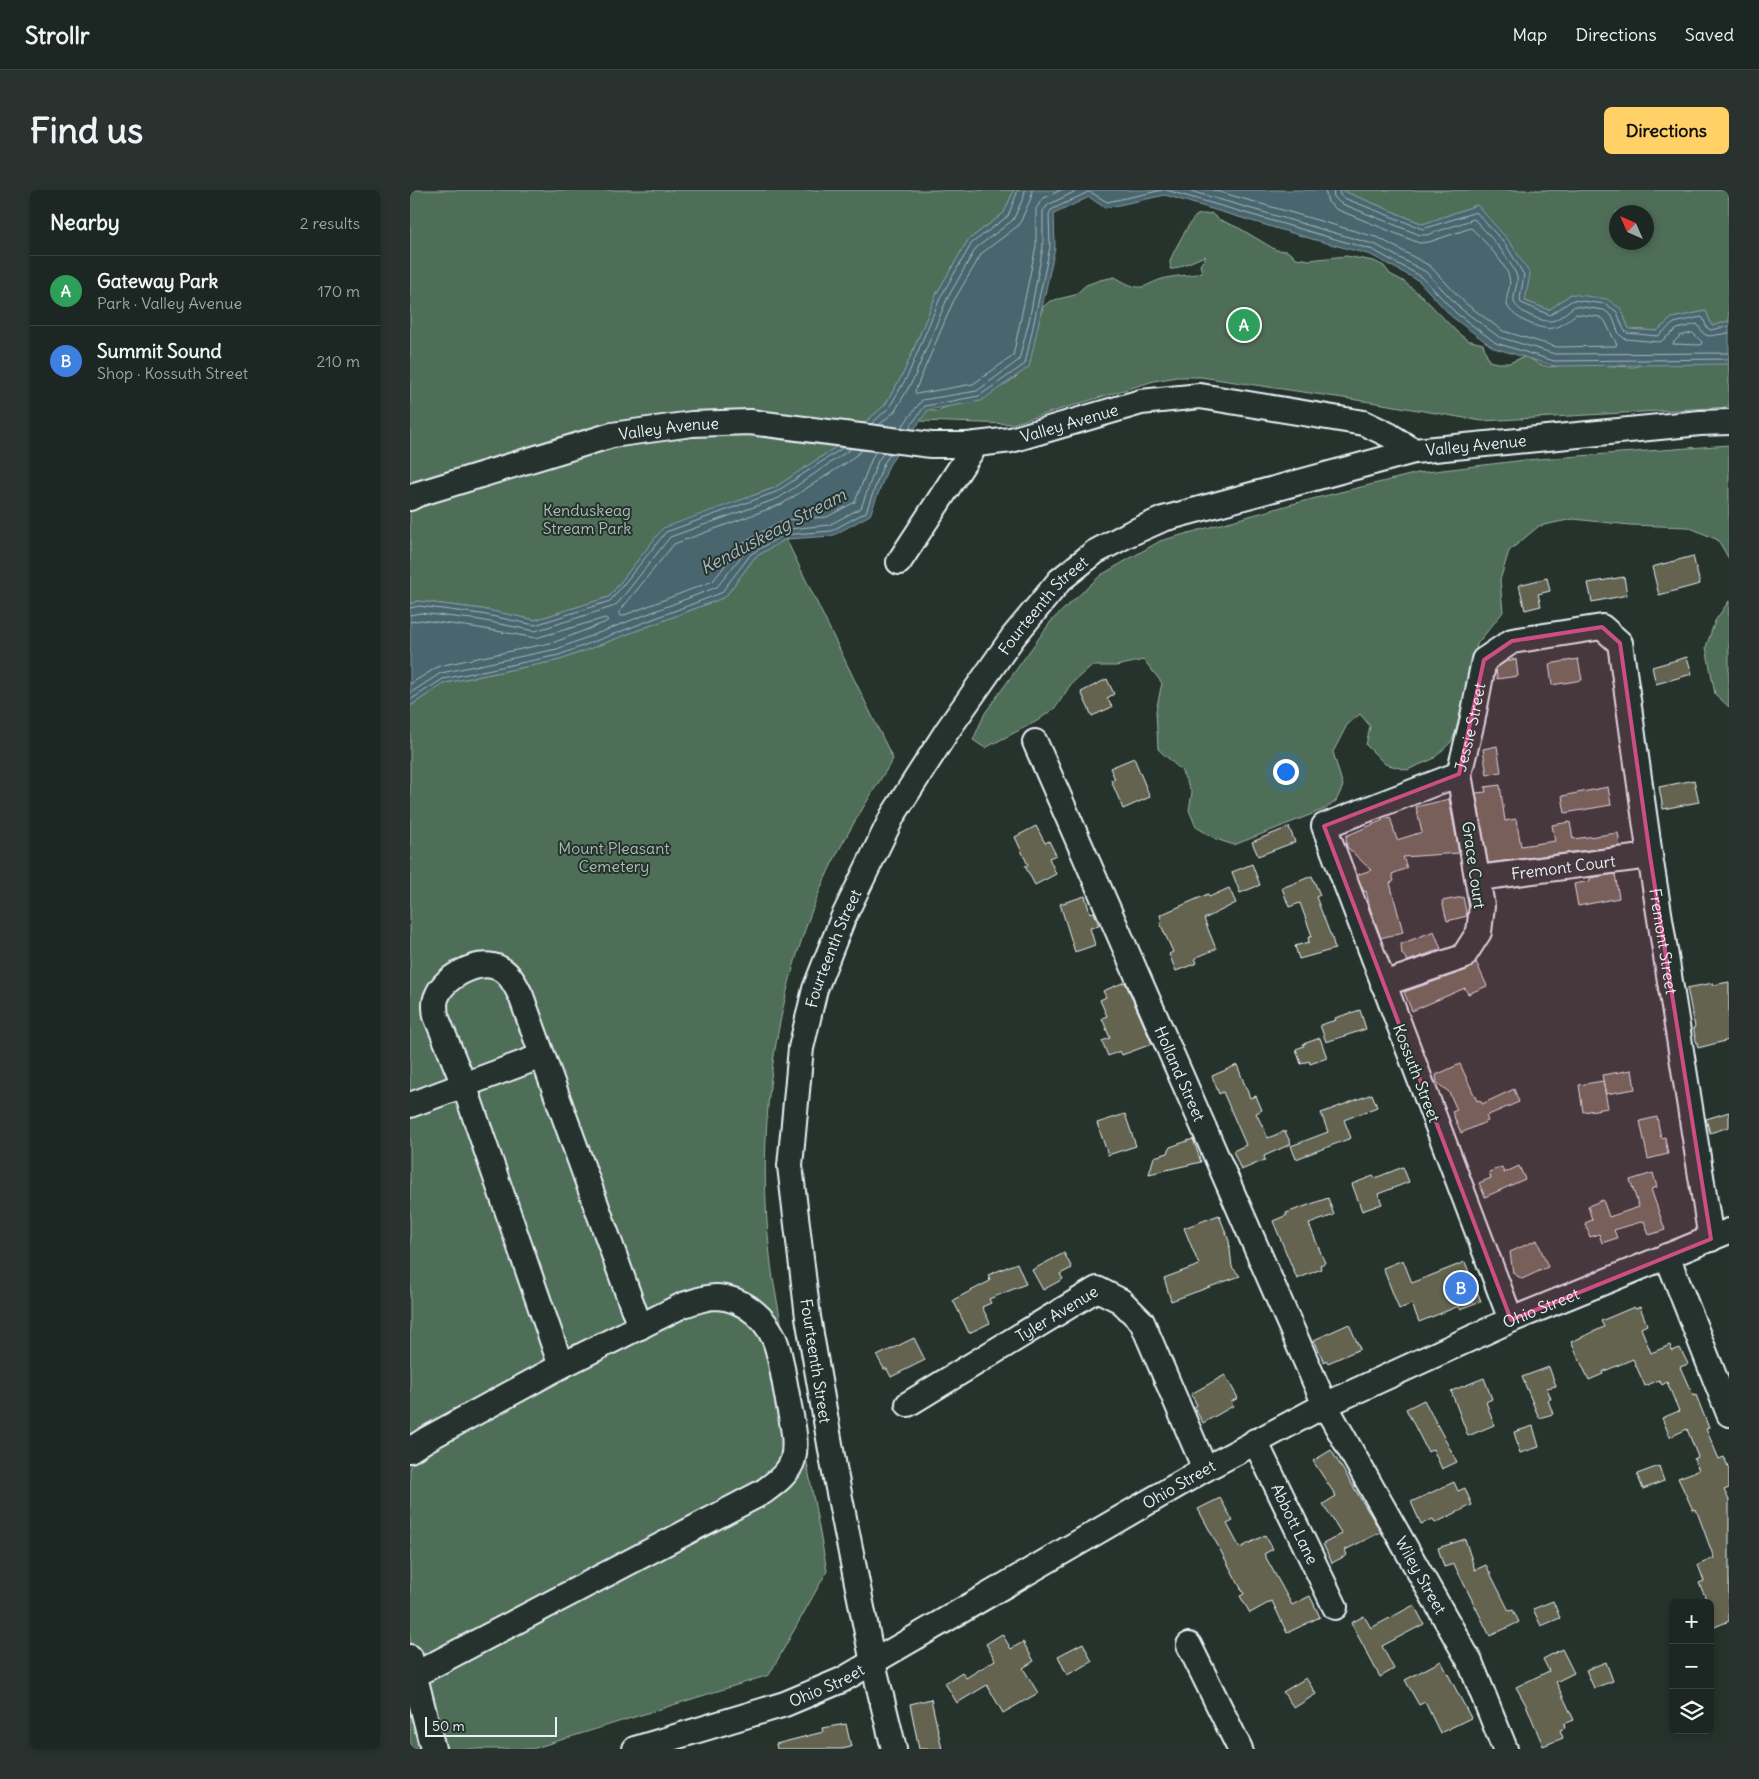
<!DOCTYPE html>
<html lang="en">
<head>
<meta charset="utf-8">
<style>
	:root { --surface:#1c2622; --page:#29322f; --text:#f1f3f6; --muted:#a0a5a5; --line:#3a4340; --accent:#ffd166 }
	body { margin:0; font-family:Delius,sans-serif; background:var(--page); color:var(--text) }
	.controls { position:absolute; right:15px; bottom:15px; display:grid; overflow:hidden; border-radius:8px; box-shadow:0 2px 8px #0003 }
	.controls button { width:45px; height:45px; display:grid; place-items:center; padding:0; border:0; border-bottom:1px solid var(--line); background:var(--surface); color:var(--text); font:25px sans-serif }
	.compass { position:absolute; left:1199px; top:15px; width:45px; height:45px; border-radius:50%; background:var(--surface); box-shadow:0 2px 8px #0003; rotate:315deg }
	.scale { position:absolute; left:15px; bottom:12px; width:132px; box-sizing:border-box; padding-left:5px; border:2px solid #e8f1f8; border-top:0; font-size:14px; line-height:18px; white-space:nowrap; color:#e8f1f8; -webkit-text-stroke:4px #26332d; paint-order:stroke }
	.you { position:absolute; left:875px; top:581px; width:18px; height:18px; margin:-12px; border:4px solid #fff; border-radius:50%; background:#1a73e8; box-shadow:0 0 0 8px #1a73e833 }
	.badge { display:grid; place-items:center; width:32px; height:32px; border-radius:50%; background:var(--accent); color:#fff; font-size:16px; font-weight:700 }
	.pin { position:absolute; translate:-50% -50%; border:2px solid #fff; box-shadow:0 1px 5px #0006 }
	.list { margin:0; padding:0; list-style:none }
	h2 { display:flex; justify-content:space-between; align-items:center; height:65px; margin:0; padding:0 20px; font-size:21px }
	h2 small { font-size:16px; font-weight:400; color:var(--muted) }
	.list li { display:grid; grid-template-columns:32px 1fr auto; gap:15px; align-items:center; box-sizing:border-box; height:70px; padding:0 20px; border-top:1px solid var(--line) }
	.list b { display:block; font-size:19px; white-space:nowrap }
	.list p { margin:0; font-size:16px; white-space:nowrap; color:var(--muted) }
	.list em { font-size:16px; font-style:normal; color:var(--muted) }
	.icon { flex:none; width:28px; height:28px; fill:none; stroke:currentColor; stroke-width:2; stroke-linecap:round; stroke-linejoin:round }
	.map { position:relative; flex:none; width:1319px; height:1559px; overflow:hidden; border-radius:8px }
	header { display:flex; align-items:center; gap:30px; box-sizing:border-box; height:70px; padding:0 25px; background:var(--surface); border-bottom:1px solid var(--line) }
	header strong { font-size:24px }
	nav { display:flex; gap:28px; margin-inline-start:auto; font-size:18px }
	.intro { display:flex; align-items:center; justify-content:space-between; box-sizing:border-box; height:120px; padding:0 30px }
	h1 { margin:0; font-size:35px }
	.button { padding:12px 22px; border-radius:8px; background:var(--accent); color:#111; font-size:18px; font-weight:700 }
	main { display:flex; gap:30px; padding:0 30px }
	aside { flex:1; background:var(--surface); border-radius:8px; box-shadow:0 2px 8px #0003 }
	.map>svg:first-child { display:block }
	.green { fill:#4f6e58; stroke:#9cb0a8; fill-rule:evenodd }
	.water { fill:#48656e; stroke:#889da5 }
	.lines { fill:none; stroke-linecap:round; stroke-linejoin:round }
	.shore { stroke:#a8b9c1; stroke-width:1 }
	.building { fill:#64644f; stroke:#e8f1f8 }
	.minor-casing { stroke:#e8f1f8; stroke-width:28 }
	.minor { stroke:#26332d; stroke-width:24 }
	.marked { fill:#cc4e82; fill-opacity:0.2; stroke:#cc4e82; stroke-width:4; stroke-linejoin:round }
	.labels { text-anchor:middle; dominant-baseline:central; stroke-width:4; stroke-linejoin:round; paint-order:stroke }
	.street-label { font-size:16px; fill:#e8f1f8; stroke:#26332d }
	.park-label { font-size:16px; fill:#abbdb8; stroke:#26332d }
	.water-label { font-size:18px; font-style:italic; fill:#a8b9c1; stroke:#26332d }
</style>
</head>
<body>
<header>
<strong>Strollr</strong>
<nav><a>Map</a><a>Directions</a><a>Saved</a></nav>
</header>
<div class="intro"><h1>Find us</h1><a class="button">Directions</a></div>
<main>
<aside>
<h2>Nearby<small>2 results</small></h2>
<ul class="list">
<li><span class="badge" style="background:#2e9e5b">A</span><div><b>Gateway Park</b><p>Park · Valley Avenue</p></div><em>170 m</em></li>
<li><span class="badge" style="background:#3f7fe0">B</span><div><b>Summit Sound</b><p>Shop · Kossuth Street</p></div><em>210 m</em></li>
</ul>
</aside>
<div class="map">
<svg width="1319" height="1559" viewBox="0 0 1319 1559">
	<rect width="100%" height="100%" fill="#26332d"/>
	<filter id="ink" filterUnits="userSpaceOnUse"><feTurbulence type="fractalNoise" baseFrequency=".02" numOctaves="2"/><feDisplacementMap in="SourceGraphic" scale="10" xChannelSelector="R" yChannelSelector="G"/><feConvolveMatrix kernelMatrix="1 2 1 2 8 2 1 2 1" color-interpolation-filters="sRGB"/></filter>
	<g filter="url(#ink)">
		<g class="green">
			<path d="M0,0h604l-10,23 -36,27 -31,53 -33,79 -19,33 -46,40 -65,43 -20,7 -101,46 -44,56 -74,23 -53,-11 -64,-8 -8,3z"/>
			<path d="M931,0h388v131l-17,5 -6,-15 -34,7 -15,13 -28,-2 -8,-20 -50,-15 -22,16 -24,-9 -48,-96 -54,19zM1206,22h30v30h-30z"/>
			<path d="M801,23l7,6 21,9 37,22 11,1 9,7 13,2 37,-4 28,5 10,5 6,8 13,7 20,16 35,36 9,7 16,4 6,17 8,2h12l17,-7 13,8 11,3 39,-6 7,4 38,2 9,-3 86,-3v46l-247,14 -105,-18 -176,-26h-24l-23,4 -142,43 -93,-3 7,-14 6,4h5l9,-4 53,-19 17,-11 5,-5 22,-65 7,-6 25,-6 11,-10 14,-5 15,-3c33,20 26,5 56,0 11,-2 21,-1 31,-5l-2,-7 5,-7v-2l-31,13h-4c1,-2 0,-5 0,-7 0,-5 21,-43 26,-46 4,-3 10,-1 15,-3z"/>
			<path d="M1319,255v114l-11,-19 -30,-13 -58,-2 -57,-6 -34,7 -30,25 -9,29 3,32 -26,32 -13,70 -13,28 -18,17 -26,11 -22,-6 -19,-19 4,-19 -10,-12 -13,11 -14,27 10,34 -7,15 -11,8 -91,36 -18,-6 -20,-12 -7,-17 3,-17 -11,-23 -23,-21 -2,-38 6,-28 -18,-23 -28,6h-25l-20,18 -15,23 -19,14 -52,27 -12,-8 12,-27 67,-93 49,-45 59,-34 136,-38 122,-30 107,-13z"/>
			<path d="M376,349l107,220c-25,41 -52,82 -71,126 -52,124 -68,261 -49,394l54,292 -58,104 -237,74h-122v-1043l35,-23 115,-23 165,-63 30,-40z"/>
			<path d="M1319,411v106l-14,-13 -9,-47 9,-26z"/>
		</g>
		<path class="water" d="M604,0h327l82,34 54,-19 33,37 20,32 -5,27 24,9 22,-16 36,5 14,10 8,20 28,2 15,-13 34,-7 6,15 17,-5v43l-175,2 -60,-18 -42,-31 -33,-36 -48,-26 -59,-16 -147,-44 -60,13 -16,-11 -35,17 1,34 -26,119 -48,34 -53,9 -39,55 -19,50 -38,21 -46,3 -31,18 -30,40 -165,63 -115,23 -35,23v-102l8,-3 64,8 53,11 74,-23 54,-69 111,-40 65,-43 46,-40 19,-33 33,-79 31,-53 36,-27z"/>
		<g class="lines">
			<g class="shore">
				<path d="M622,0l-1,8 -12,27 -37,28 -29,49 -38,89 1,3 57,-10 40,-28 23,-110v-37l6,-10 19,-9"/>
				<path d="M756,0l207,60 49,27 34,36 40,30 58,18 175,-2"/>
				<path d="M777,0l189,55 50,27 34,36 39,29 56,17 174,-1"/>
				<path d="M803,0l166,48 51,28 35,37 38,28 54,16 58,-1 2,-1 -12,-24 -5,-4 -24,-3c-7,5 -14,13 -23,14 -12,3 -43,-11 -46,-24 -2,-8 5,-18 2,-27 -3,-13 -27,-39 -38,-49l-42,14 -10,1 -83,-34 -8,-7 -3,-12"/>
				<path d="M923,0l1,7 6,6 80,32h7l47,-16c16,17 32,34 42,55 4,8 -3,18 -2,27 1,10 29,22 38,20 8,-2 16,-11 23,-15l29,4 8,6 7,18 6,5 35,3 17,-13 20,-5 7,10 5,2 20,-3"/>
				<path d="M929,0l1,5 4,3 79,31 53,-17 30,33 18,30 -4,24 1,4 29,12 23,-15 33,4 11,8 7,18 3,3 31,3 16,-13 27,-6 2,1 4,10 4,2 18,-4"/>
				<path d="M1283,143l9,9 -1,3 -28,-1 1,-2 6,-6z"/>
				<path d="M461,234l18,-16 19,-33 33,-79 31,-53 36,-27 10,-26"/>
				<path d="M469,235l16,-14 19,-33 33,-79 29,-51 37,-28 11,-24 1,-6"/>
				<path d="M491,238l21,-28 55,-9 42,-31 10,-39 14,-74v-36l5,-6 30,-15"/>
				<path d="M498,239l17,-23 54,-10 46,-32 25,-117 -1,-32 2,-5 37,-18 4,1 15,9 56,-12"/>
				<path d="M452,260l-13,11 -67,43 -108,40 -55,68v3l3,1 91,-35 29,-37 35,-21 7,-3 43,-3 28,-15 17,-44 4,-7"/>
				<path d="M0,418l9,-2 62,8 54,11 75,-24 56,-69 110,-40 68,-45"/>
				<path d="M0,425l10,-2 60,7 55,11 77,-24 6,-4 52,-66 109,-39 73,-50"/>
				<path d="M0,432l11,-2 58,8 57,10 69,-20 3,2 -2,2 -51,20 -116,24 -29,18"/>
				<path d="M0,503l31,-20 116,-24 160,-62 30,-38 33,-19 49,-5 32,-17 17,-47 6,-9"/>
				<path d="M0,510l33,-21 116,-24 162,-62 30,-39 32,-19 48,-4 35,-19 18,-49 7,-10"/>
			</g>
		</g>
		<g class="building">
			<path d="M1283,366l7,28 -41,11 -7,-28z"/>
			<path d="M1214,387l3,18 -35,7 -4,-19z"/>
			<path d="M1137,388l3,13 -12,3 3,12 -16,4 -6,-25z"/>
			<path d="M1277,467l5,17 -36,10 -4,-17z"/>
			<path d="M1106,469l2,17 -21,3 -1,-11 11,-7z"/>
			<path d="M1168,469l4,21 -30,5 -3,-21z"/>
			<path d="M697,489l7,15 -7,4 5,9 -20,9 -11,-24z"/>
			<path d="M1087,556l4,26 -14,3 -4,-26z"/>
			<path d="M724,568l16,39 -27,12 -12,-29 4,-1 -5,-11z"/>
			<path d="M1284,590l5,22 -36,7 -4,-22z"/>
			<path d="M1090,595l5,36 11,-2 5,27 34,-5 -3,-16 18,-3 3,17 45,-6 2,13 -132,17 -12,-70 10,-1 -1,-5z"/>
			<path d="M1198,597l3,18 -46,8 -3,-17z"/>
			<path d="M1039,609l10,54 -56,4 4,11 -15,6 2,7 -4,2 13,49 -22,6 -11,-30 -4,-17 -2,1 -7,-17 14,-5 -24,-23 -1,-11 44,-19 7,23 25,-8 -6,-25z"/>
			<path d="M626,636l9,17 4,-2 7,14 -7,3 7,16 -21,11 -10,-19 3,-1 -13,-28z"/>
			<path d="M879,637l6,15 -37,14 -6,-14z"/>
			<path d="M842,674l8,21 -20,8 -8,-21z"/>
			<path d="M1205,684l4,24 -41,8 -4,-22 16,-3v-3z"/>
			<path d="M902,686l8,19 -4,2 14,37h1l4,15 -36,10 -4,-13 14,-4 -1,-4 4,-2 -12,-33 -11,4 -7,-19z"/>
			<path d="M819,698l7,15 -32,16 12,30 -21,9 2,5 -21,8 -7,-17 4,-2 -13,-29 2,-1 -2,-7 48,-21 1,3z"/>
			<path d="M675,706l5,17 4,-1 5,14 -9,2 5,17 -20,7 -15,-48z"/>
			<path d="M1053,707l4,19 -20,5 -5,-20z"/>
			<path d="M1024,741l7,18 -33,12 -6,-7 -1,-10z"/>
			<path d="M1066,772l11,24 -19,8 -3,-6 -53,23 -8,-19 63,-22z"/>
			<path d="M715,792l27,62 -30,11 -2,-4 -12,5 -6,-15 8,-3 -8,-20 5,-2 -7,-16 6,-3 -3,-6z"/>
			<path d="M1319,792v58l-31,8 -5,-20 2,-1 -8,-39 26,-5v2z"/>
			<path d="M950,820l6,19 -40,13 -6,-17 16,-5 -1,-2z"/>
			<path d="M910,848l7,20 -17,6 -1,-3 -8,3 -5,-15 8,-3 -1,-2z"/>
			<path d="M1050,874l17,37 3,-1 2,4 32,-15 5,13 -33,14 2,5 -27,12 -9,-21 5,-2 -8,-18 -12,-9 -1,-8z"/>
			<path d="M827,875l13,33 6,-2 6,14 -6,3 12,25 17,-7 6,13 -27,12 1,4 -24,10 -8,-19 13,-6 -23,-53 -4,2 -7,-18z"/>
			<path d="M1222,880l3,19 -29,5 -4,-19z"/>
			<path d="M1193,891l5,27 -25,4 -4,-27z"/>
			<path d="M962,904l5,13 -33,13 7,18 -55,21 -5,-13 37,-14 -7,-19z"/>
			<path d="M1319,922v15l-19,6 -4,-14z"/>
			<path d="M715,924l11,32 -28,9 -11,-32z"/>
			<path d="M1247,927l4,21 4,-1 3,17 -20,5 -8,-38z"/>
			<path d="M783,949l8,23 -52,12 5,-17 14,-4 2,-6z"/>
			<path d="M1109,976l6,13 -40,18 -6,-14 12,-5 -2,-6 13,-5 2,6z"/>
			<path d="M993,977l6,15 -31,12 4,10 -20,7 -10,-27 21,-8 2,2z"/>
			<path d="M1243,983l4,14 -6,2 14,41 -16,5 -5,-14 -30,9 3,8 -15,5 -3,-9 -9,3 -5,-14 7,-3 -4,-14 15,-6 6,17 30,-10 -9,-27z"/>
			<path d="M918,1008l6,17 -25,9 16,39 -5,2 1,4 -24,10 -24,-58 14,-6 -1,-2z"/>
			<path d="M809,1025l10,26 3,26 8,9 -69,25 -7,-23 35,-13 -15,-37z"/>
			<path d="M1127,1050l11,27 -26,12 -9,-6 -3,-21z"/>
			<path d="M654,1063l8,15 -12,6 3,5 -20,11 -11,-20z"/>
			<path d="M993,1070l9,23 53,-21 16,39 -21,8 -1,-3 -40,16 -7,-18 -13,5 -16,-41z"/>
			<path d="M607,1073l9,21 -37,15 2,4 -9,4 8,16 -21,10 -16,-33 37,-19 -2,-6z"/>
			<path d="M1224,1117l1,2 5,-2 7,18 -6,3 10,25 19,-8 2,6 8,-3 8,16 -8,3 13,29 3,-1 13,33 -3,1 13,30 5,-2 5,12v19l-5,2 5,10v121l-19,8v-26h-2l-9,-20 5,-2 -6,-16 16,-7 -18,-49 -3,1 -15,-32 21,-8 -5,-11 4,-2 -11,-28 -17,8 -8,-19 17,-7 -12,-29 -5,3 -3,-5 -14,6 -12,-27 -31,13 1,2 -14,6 -18,-38 33,-15 -3,-6z"/>
			<path d="M939,1134l11,25 -32,14 -2,-3 -2,2 -10,-22z"/>
			<path d="M504,1148l11,22 -34,17 -4,-8h-3l-7,-13z"/>
			<path d="M1139,1177l7,19 -9,2 4,11 -3,1 5,14 -14,4 -17,-41z"/>
			<path d="M815,1185l13,23 -7,4 2,4 -30,17 -9,-16 3,-2 -6,-11z"/>
			<path d="M1074,1188l8,21 -6,3 8,23 -26,11 -17,-45z"/>
			<path d="M1014,1210l33,62 -15,7 -9,-20 -5,3 -22,-43z"/>
			<path d="M1123,1236l6,21 -19,6 -6,-21z"/>
			<path d="M921,1260l50,82 -36,18 2,5 -15,8 -9,-19 19,-10 -19,-30 13,-8 -23,-35z"/>
			<path d="M1249,1276l5,15 -21,8 -6,-15z"/>
			<path d="M1044,1292l4,9 7,-3 7,17 -37,18 -2,-4 -12,5 -10,-22z"/>
			<path d="M810,1308l13,23 -6,3 13,24 25,-13 8,14 -9,5 28,51 18,-9 10,21 -33,16 -15,-32 -22,12 -10,-17 4,-2 -46,-85z"/>
			<path d="M1055,1349l10,31 11,-5 23,46 4,-1 6,12 -29,14 -36,-72 -10,3 -6,-19z"/>
			<path d="M1143,1411l7,17 -19,8 -8,-17z"/>
			<path d="M1004,1415l10,19 -42,22 12,23 -14,8 -29,-54 13,-7 7,12z"/>
			<path d="M592,1444l9,15 12,-7 11,19 -11,7 15,25 -35,20 -16,-28 -30,18 -12,-20 17,-11 4,6 29,-18 -9,-16z"/>
			<path d="M673,1453l9,19 -25,13 -9,-19z"/>
			<path d="M1152,1459l12,24 -18,9 18,38 -10,4 1,4 -5,2 3,8 -20,8 -16,-39 -11,-20 33,-16 -6,-12z"/>
			<path d="M1031,1471l30,57 -31,15 -15,-31 -6,3 -14,-25z"/>
			<path d="M1196,1472l7,19 -19,7 -8,-18z"/>
			<path d="M896,1488l10,16 -22,14 -11,-16z"/>
			<path d="M521,1509l11,50h-23l-9,-45z"/>
			<path d="M436,1534l5,23 -9,2h-65l-1,-5 47,-12 -1,-4z"/>
		</g>
		<g class="lines">
			<defs>
				<g id="minor">
					<path id="s1" d="M0,308l8,-4 194,-59 80,-11 58,-2 181,23h37l43,-5 130,-38 59,-6 164,27 25,12 25,16"/>
					<path d="M489,372l77,-118"/>
					<path id="s2" d="M625,552l290,663 145,257 35,87"/>
					<path id="s3" d="M1068,688l172,-22"/>
					<path d="M973,794l80,-27 16,-25 3,-26 -23,-132"/>
					<path d="M0,915l132,-49"/>
					<path d="M1257,1066l62,158"/>
					<path id="s4" d="M1101,1130l-187,-494 135,-52 13,-52 12,-62 28,-19 90,-14 18,16 30,213 61,383"/>
					<path d="M151,1176l-97,-281 -28,-69c-1,-7 -2,-14 1,-20 7,-18 36,-34 56,-30 15,3 22,18 28,30l119,331"/>
					<path id="s5" d="M498,1214l189,-115 24,12 21,21 63,147"/>
					<path id="s6" d="M845,1251l80,166"/>
					<path d="M0,1260l17,-11 134,-73 122,-61c10,-3 22,-8 33,-8 30,1 55,25 62,53 4,15 6,30 9,45 3,20 11,43 6,64 -4,15 -19,25 -30,33l-349,183"/>
					<path d="M779,1455l51,104"/>
					<path d="M0,1467l23,92"/>
					<path id="s7" d="M225,1559l150,-45 57,-24 363,-211 120,-64 186,-85 218,-89"/>
					<path id="s8" d="M484,1559l-21,-86 -38,-190 -27,-156 -18,-151 11,-118 14,-59 28,-71 50,-103 54,-84 66,-94 47,-57 35,-28 34,-18 34,-15 251,-68 286,-28 29,-1"/>
				</g>
			</defs>
			<use href="#minor" class="minor-casing"/>
			<use href="#minor" class="minor"/>
		</g>
	</g>
	<path class="marked" d="M1192,437l18,16 30,213 61,383 -200,81 -187,-494 135,-52 25,-114 28,-19z"/>
	<g class="labels">
		<g class="street-label">
			<text stroke="none"><textPath href="#s1" startOffset="674">Valley Avenue</textPath></text>
			<text stroke="none"><textPath href="#s1" startOffset="269">Valley Avenue</textPath></text>
			<text stroke="none"><textPath href="#s8" startOffset="1694">Valley Avenue</textPath></text>
			<text stroke="none"><textPath href="#s8" startOffset="1221">Fourteenth Street</textPath></text>
			<text stroke="none"><textPath href="#s4" startOffset="721">Jessie Street</textPath></text>
			<text transform="translate(1064 675) rotate(82)">Grace Court</text>
			<text stroke="none"><textPath href="#s3" startOffset="86">Fremont Court</textPath></text>
			<text stroke="none"><textPath href="#s4" startOffset="1240">Fremont Street</textPath></text>
			<text stroke="none"><textPath href="#s8" startOffset="816">Fourteenth Street</textPath></text>
			<text transform="translate(1007 883) rotate(69)">Kossuth Street</text>
			<text stroke="none"><textPath href="#s2" startOffset="362">Holland Street</textPath></text>
			<text stroke="none"><textPath href="#s7" startOffset="1011">Ohio Street</textPath></text>
			<text stroke="none"><textPath href="#s5" startOffset="174">Tyler Avenue</textPath></text>
			<text transform="translate(406 1171) rotate(81)">Fourteenth Street</text>
			<text stroke="none"><textPath href="#s7" startOffset="608">Ohio Street</textPath></text>
			<text stroke="none"><textPath href="#s6" startOffset="92">Abbott Lane</textPath></text>
			<text stroke="none"><textPath href="#s2" startOffset="919">Wiley Street</textPath></text>
			<text stroke="none"><textPath href="#s7" startOffset="202">Ohio Street</textPath></text>
		</g>
		<g class="park-label">
			<text x="177" y="320">Kenduskeag<tspan x="177" dy="18">Stream Park</tspan></text>
			<text x="204" y="658">Mount Pleasant<tspan x="204" dy="18">Cemetery</tspan></text>
		</g>
		<g class="water-label">
			<text transform="translate(363 341) rotate(-28)">Kenduskeag Stream</text>
		</g>
	</g>
</svg>
<div class="controls">
<button>+</button>
<button>−</button>
<button><svg class="icon" aria-label="layers" viewBox="0 0 24 24"><path d="M12 4l9 5-9 5-9-5zM3 14l9 5 9-5"/></svg></button>
</div>
<svg class="compass" viewBox="-18 -18 36 36"><path d="M0-13l5 13h-10z" fill="#e53935"/><path d="M0 13l5-13h-10z" fill="#a0a5a5"/></svg>
<div class="scale">50 m</div>
<div class="you"></div>
<div class="pin badge" style="left:834px;top:135px;background:#2e9e5b">A</div>
<div class="pin badge" style="left:1051px;top:1098px;background:#3f7fe0">B</div>
</div>
</main>
</body>
</html>
